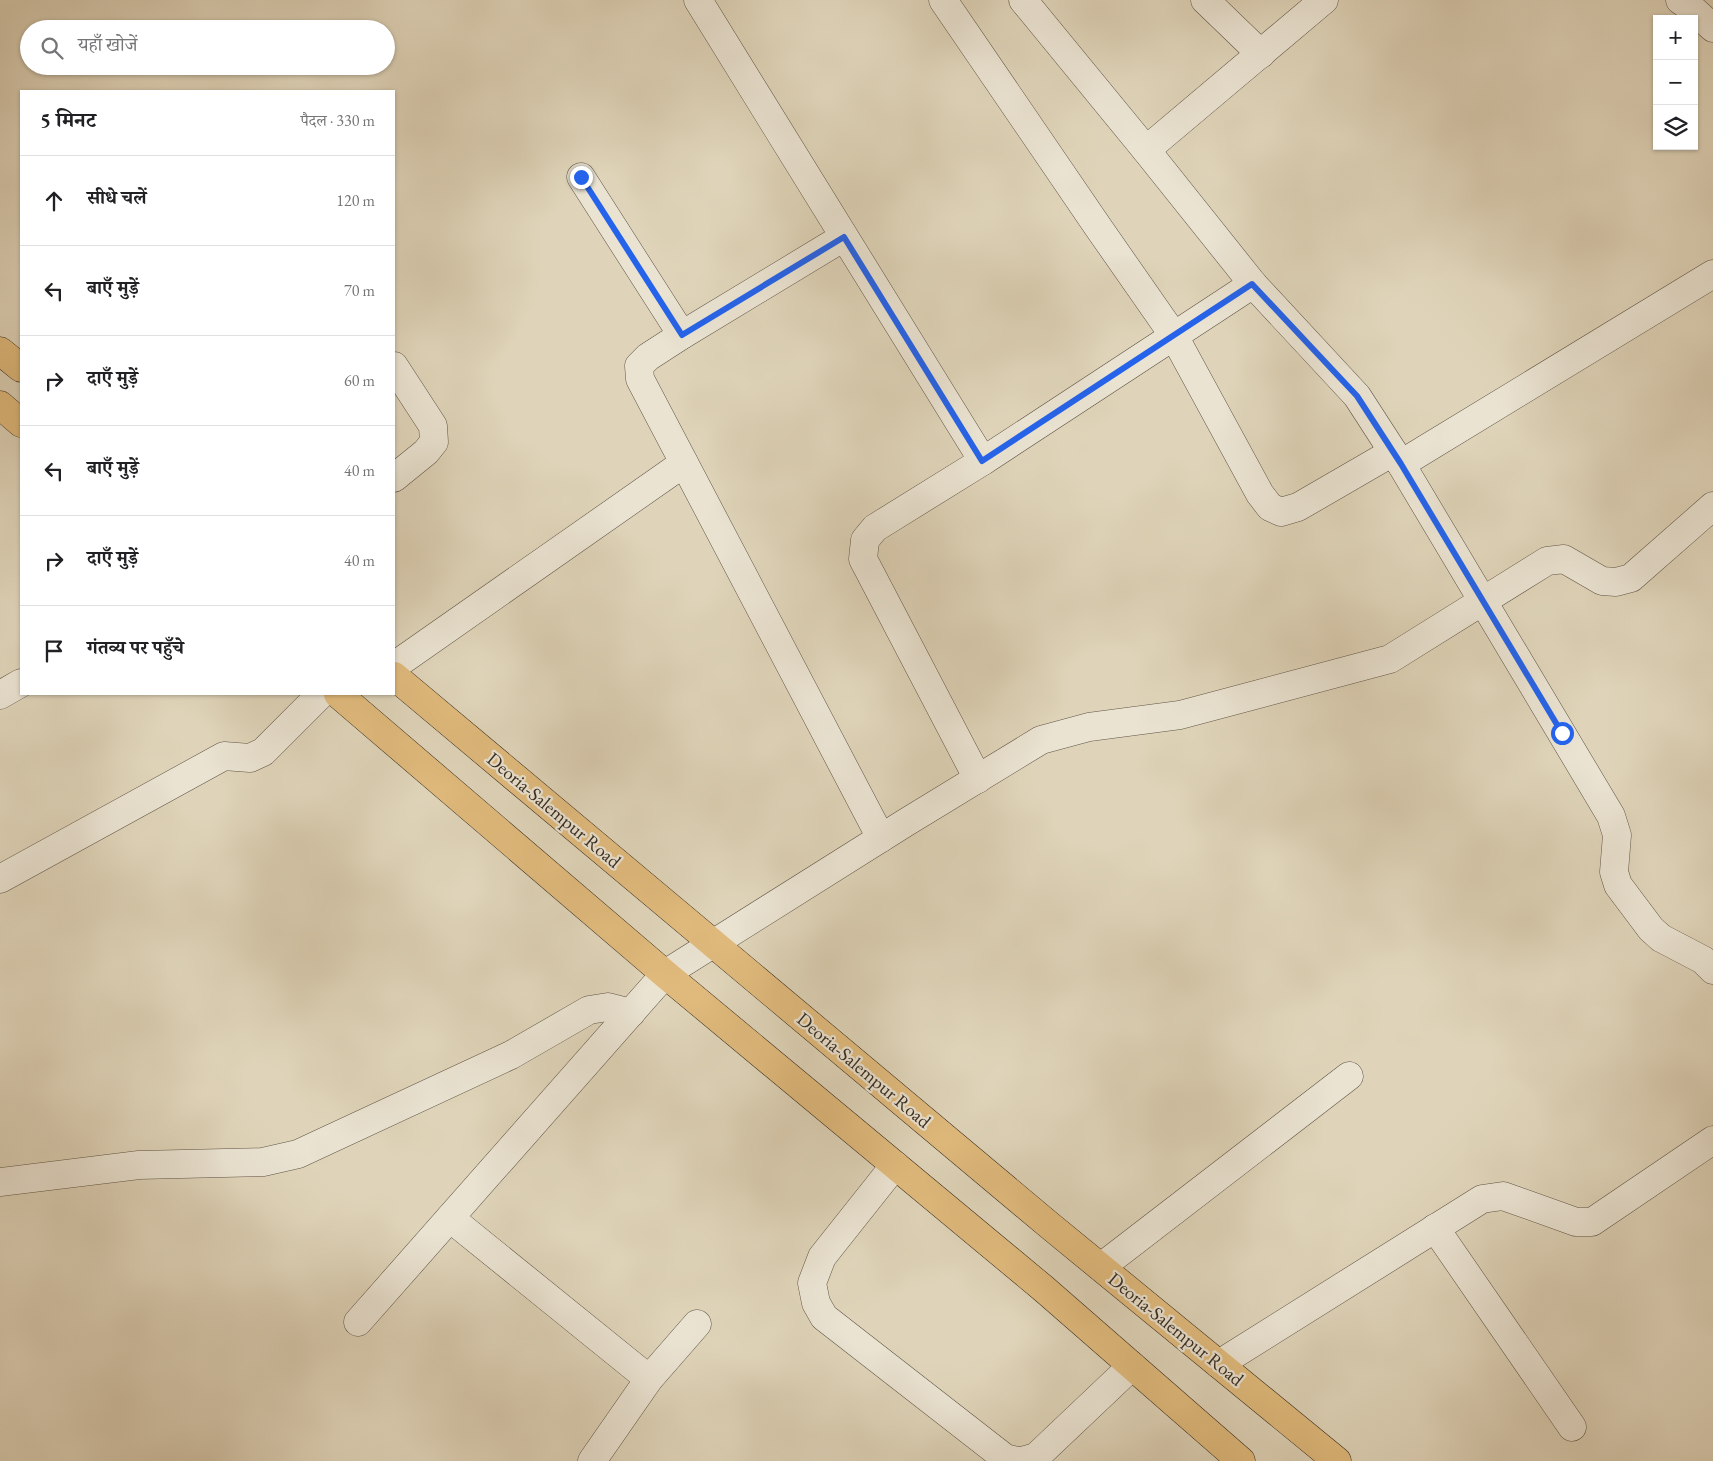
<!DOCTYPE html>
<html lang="hi">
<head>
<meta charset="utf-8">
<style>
	:root { --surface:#fff; --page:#f2f2f2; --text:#202124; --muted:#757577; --line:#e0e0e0 }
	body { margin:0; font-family:"EB Garamond","Noto Serif Devanagari",serif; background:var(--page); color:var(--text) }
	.controls { position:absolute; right:15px; top:15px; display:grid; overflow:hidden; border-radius:0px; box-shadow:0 1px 4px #0004 }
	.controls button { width:45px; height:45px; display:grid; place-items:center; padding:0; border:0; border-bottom:1px solid var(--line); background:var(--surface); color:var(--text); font:25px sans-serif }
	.stop { position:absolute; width:15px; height:15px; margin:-11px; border:4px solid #2563eb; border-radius:50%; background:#fff }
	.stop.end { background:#2563eb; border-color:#fff; box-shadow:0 1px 5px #0008 }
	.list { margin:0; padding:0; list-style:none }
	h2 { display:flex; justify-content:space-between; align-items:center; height:65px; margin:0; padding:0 20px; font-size:21px }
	h2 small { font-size:16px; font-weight:400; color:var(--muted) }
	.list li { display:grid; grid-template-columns:32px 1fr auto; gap:15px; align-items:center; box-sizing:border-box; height:90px; padding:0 20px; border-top:1px solid var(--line) }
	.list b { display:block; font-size:19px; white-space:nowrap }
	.list em { font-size:16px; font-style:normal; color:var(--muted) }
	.icon { flex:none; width:28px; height:28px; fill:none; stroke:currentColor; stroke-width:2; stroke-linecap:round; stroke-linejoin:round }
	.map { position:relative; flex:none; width:1713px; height:1461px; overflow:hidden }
	.search { position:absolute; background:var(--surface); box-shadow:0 1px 4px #0004; left:20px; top:20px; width:375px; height:55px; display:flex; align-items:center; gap:12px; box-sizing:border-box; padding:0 18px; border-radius:28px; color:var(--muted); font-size:19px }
	.panel { position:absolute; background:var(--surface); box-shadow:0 1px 4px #0004; left:20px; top:90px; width:375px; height:605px; border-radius:0px }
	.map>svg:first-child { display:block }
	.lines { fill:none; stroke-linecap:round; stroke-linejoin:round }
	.minor-casing { stroke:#605546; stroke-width:29 }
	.trunk-casing { stroke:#362b20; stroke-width:29 }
	.minor { stroke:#eae3d2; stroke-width:28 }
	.trunk { stroke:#e0ba7c; stroke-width:28 }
	.route { stroke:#2563eb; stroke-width:6 }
	.labels { text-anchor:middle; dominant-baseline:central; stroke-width:4.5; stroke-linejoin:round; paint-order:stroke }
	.street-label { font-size:19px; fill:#362b20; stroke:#eae3d2 }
</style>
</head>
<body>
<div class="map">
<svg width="1713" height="1461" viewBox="0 0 1713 1461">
	<rect width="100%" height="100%" fill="#dfd4b9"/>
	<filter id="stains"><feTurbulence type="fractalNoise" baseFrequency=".004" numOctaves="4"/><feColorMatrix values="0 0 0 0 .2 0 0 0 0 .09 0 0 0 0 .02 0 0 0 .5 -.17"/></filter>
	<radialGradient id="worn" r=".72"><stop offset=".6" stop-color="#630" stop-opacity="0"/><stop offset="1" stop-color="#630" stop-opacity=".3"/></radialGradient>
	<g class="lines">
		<defs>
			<g id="minor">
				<path d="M698,0l285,461"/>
				<path d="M943,0l155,227 76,109 86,158 10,13 11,5 17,-5 95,-55"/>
				<path d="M1023,0l123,150 107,134 104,112 44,68 210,352 6,19 -3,37 4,13 33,44 10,9 42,22 10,10"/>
				<path d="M1205,0l56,54"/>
				<path d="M1680,0l10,7 23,21"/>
				<path d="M1146,150l178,-150"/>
				<path d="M581,177l101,158"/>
				<path d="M844,237l-162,98 -34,22 -9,9 1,13 241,459"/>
				<path d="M394,366l39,60 1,16 -8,10 -32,26"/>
				<path d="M1401,464l312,-190"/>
				<path d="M394,666l290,-203"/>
				<path d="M0,695l21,-12"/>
				<path d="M978,779l-115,-220 2,-19 10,-12 108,-67 270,-177"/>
				<path d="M0,879l224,-123 26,2 13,-6 58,-58"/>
				<path d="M895,1165l-73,92 -10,26 4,20 8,14 181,141 12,3"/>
				<path d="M0,1182l139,-17 124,-3 35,-8 213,-99 78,-45 19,-3 23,6"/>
				<path d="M450,1218l199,161"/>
				<path d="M1435,1228l137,199"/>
				<path d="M1101,1267l248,-191"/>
				<path d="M358,1322l307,-348 240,-151 136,-83 48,-13 91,-12 210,-56 157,-98 17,-2 38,22 14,1 15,-4 82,-72"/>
				<path d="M1219,1364l263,-165 21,-3 73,26h16l121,-82"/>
				<path d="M592,1461l57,-82 48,-55"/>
				<path d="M1022,1461l14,-4 96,-91"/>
			</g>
			<g id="trunk">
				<path d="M0,351l21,17"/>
				<path d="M0,405l21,18"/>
				<path d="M394,676l655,549 288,236"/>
				<path d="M338,694l327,280 379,315 197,172"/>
			</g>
		</defs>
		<use href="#minor" class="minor-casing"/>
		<use href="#trunk" class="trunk-casing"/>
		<use href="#minor" class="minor"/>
		<use href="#trunk" class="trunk"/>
	</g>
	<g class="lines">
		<path class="route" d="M581,177l101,158 162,-98 138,224 270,-177 105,112 44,68 161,269"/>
	</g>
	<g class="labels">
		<g class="street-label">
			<text transform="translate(554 810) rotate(40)">Deoria-Salempur Road</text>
			<text transform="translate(864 1070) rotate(40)">Deoria-Salempur Road</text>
			<text transform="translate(1176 1329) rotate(39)">Deoria-Salempur Road</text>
		</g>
	</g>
	<rect width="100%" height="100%" filter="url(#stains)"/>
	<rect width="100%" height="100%" fill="url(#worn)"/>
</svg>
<div class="controls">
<button>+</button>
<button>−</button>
<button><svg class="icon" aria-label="layers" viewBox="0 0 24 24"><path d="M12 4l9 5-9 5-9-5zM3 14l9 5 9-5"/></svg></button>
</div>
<div class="stop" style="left:1562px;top:733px"></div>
<div class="stop end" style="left:581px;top:177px"></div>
<div class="search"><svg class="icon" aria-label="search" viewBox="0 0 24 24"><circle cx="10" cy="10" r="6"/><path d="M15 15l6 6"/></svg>यहाँ खोजें</div>
<section class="panel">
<h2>5 मिनट<small>पैदल · 330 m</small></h2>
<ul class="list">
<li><svg class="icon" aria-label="ahead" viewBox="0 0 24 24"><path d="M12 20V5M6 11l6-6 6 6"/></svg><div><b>सीधे चलें</b></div><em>120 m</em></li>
<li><svg class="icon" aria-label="left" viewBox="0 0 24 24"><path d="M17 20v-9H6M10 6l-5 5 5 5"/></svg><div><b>बाएँ मुड़ें</b></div><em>70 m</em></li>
<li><svg class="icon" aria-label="right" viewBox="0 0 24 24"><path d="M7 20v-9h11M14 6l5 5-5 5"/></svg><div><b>दाएँ मुड़ें</b></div><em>60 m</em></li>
<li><svg class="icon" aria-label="left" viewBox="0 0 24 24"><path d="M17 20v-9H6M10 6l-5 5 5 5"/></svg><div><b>बाएँ मुड़ें</b></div><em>40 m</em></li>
<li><svg class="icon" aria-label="right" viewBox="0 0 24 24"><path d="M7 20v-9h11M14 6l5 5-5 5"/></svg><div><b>दाएँ मुड़ें</b></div><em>40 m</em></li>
<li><svg class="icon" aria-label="arrive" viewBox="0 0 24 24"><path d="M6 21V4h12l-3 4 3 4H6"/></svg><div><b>गंतव्य पर पहुँचे</b></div></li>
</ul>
</section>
</div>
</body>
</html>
